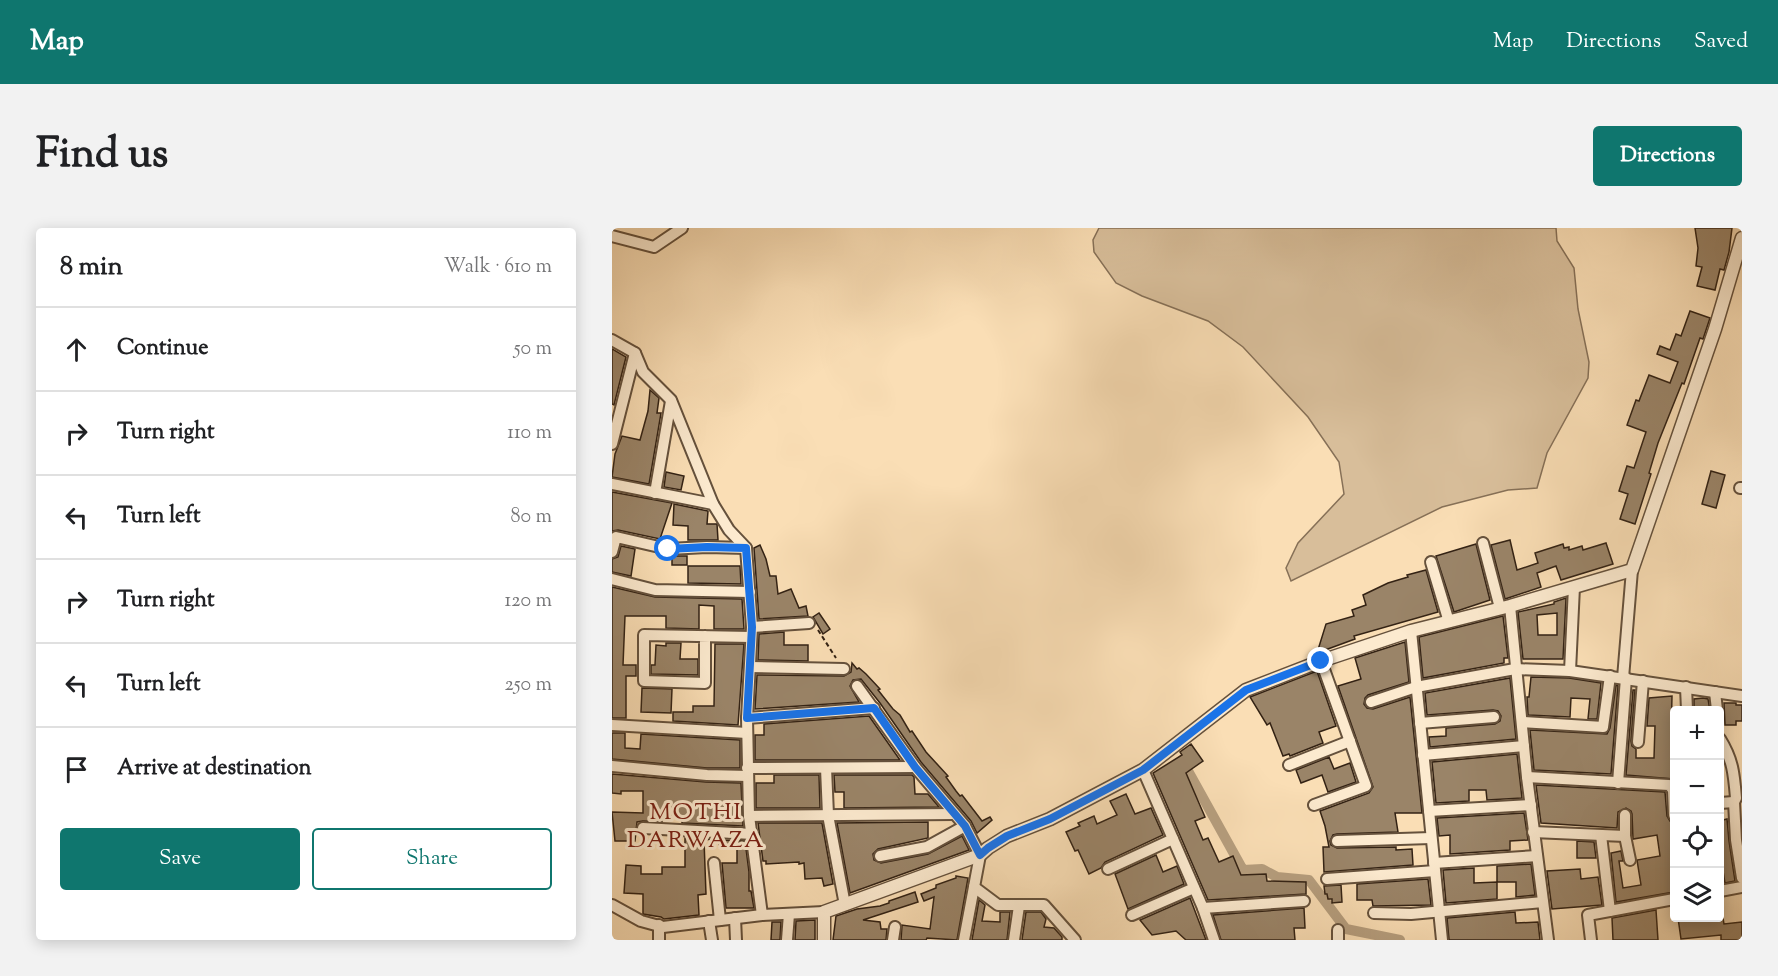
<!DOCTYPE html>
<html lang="en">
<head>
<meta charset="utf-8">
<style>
	:root { --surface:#fff; --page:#f2f2f2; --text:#202124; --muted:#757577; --line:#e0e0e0; --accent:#0f766e }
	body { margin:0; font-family:"Sorts Mill Goudy",serif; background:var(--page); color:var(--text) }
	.controls { position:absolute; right:18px; bottom:18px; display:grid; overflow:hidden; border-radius:6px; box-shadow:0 3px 15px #0003 }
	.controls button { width:54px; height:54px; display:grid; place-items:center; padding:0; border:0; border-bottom:2px solid var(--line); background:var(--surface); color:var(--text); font:30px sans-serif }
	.stop { position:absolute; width:18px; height:18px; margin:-14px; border:4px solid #1a73e8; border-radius:50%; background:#fff }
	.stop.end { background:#1a73e8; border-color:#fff; box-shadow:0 2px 6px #0008 }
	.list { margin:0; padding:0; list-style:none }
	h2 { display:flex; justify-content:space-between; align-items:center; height:78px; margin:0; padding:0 24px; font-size:26px }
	h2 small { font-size:20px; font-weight:400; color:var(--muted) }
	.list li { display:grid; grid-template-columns:39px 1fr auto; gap:18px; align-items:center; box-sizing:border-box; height:84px; padding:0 24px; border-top:2px solid var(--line) }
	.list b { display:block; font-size:22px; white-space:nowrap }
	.list em { font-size:20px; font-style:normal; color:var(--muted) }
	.actions { display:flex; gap:12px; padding:18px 24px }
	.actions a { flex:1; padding:14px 0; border:2px solid var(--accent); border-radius:6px; text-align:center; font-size:21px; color:var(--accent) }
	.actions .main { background:var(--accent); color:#fff }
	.icon { flex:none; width:33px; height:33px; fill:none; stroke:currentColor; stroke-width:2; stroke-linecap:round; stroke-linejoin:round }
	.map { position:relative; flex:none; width:1130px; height:712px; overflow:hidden; border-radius:6px }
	header { display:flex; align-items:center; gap:36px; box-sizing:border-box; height:84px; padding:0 30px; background:var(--accent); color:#fff }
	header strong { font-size:28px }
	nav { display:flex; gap:33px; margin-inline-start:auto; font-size:21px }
	.intro { display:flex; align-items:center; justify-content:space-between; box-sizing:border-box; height:144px; padding:0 36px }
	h1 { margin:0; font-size:42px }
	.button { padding:15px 27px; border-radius:6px; background:var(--accent); color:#fff; font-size:21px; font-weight:700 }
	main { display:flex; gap:36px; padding:0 36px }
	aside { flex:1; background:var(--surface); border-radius:6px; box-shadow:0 3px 15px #0003 }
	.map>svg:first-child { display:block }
	.green { fill:#d8be9a; stroke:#867057; stroke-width:1.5 }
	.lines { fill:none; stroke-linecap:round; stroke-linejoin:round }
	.canal { stroke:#b69e7e; stroke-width:10 }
	.building { fill:#9a8468; stroke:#332214; stroke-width:1.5; fill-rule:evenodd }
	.minor-casing { stroke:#65513c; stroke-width:14 }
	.tertiary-casing { stroke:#65513c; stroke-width:15 }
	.path { stroke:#332214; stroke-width:2; stroke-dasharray:4.5 3; stroke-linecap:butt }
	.minor { stroke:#fceacf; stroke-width:10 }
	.tertiary { stroke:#fceacf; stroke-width:12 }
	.route { stroke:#1a73e8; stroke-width:8 }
	.labels { text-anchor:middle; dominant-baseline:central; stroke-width:6; stroke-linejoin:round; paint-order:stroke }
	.neighbourhood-label { font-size:24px; letter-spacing:1.5px; fill:#7a1f14; stroke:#fceacf }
</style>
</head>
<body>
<header>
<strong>Map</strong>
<nav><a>Map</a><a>Directions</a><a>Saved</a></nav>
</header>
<div class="intro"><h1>Find us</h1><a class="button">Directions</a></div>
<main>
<aside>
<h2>8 min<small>Walk · 610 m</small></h2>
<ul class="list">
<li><svg class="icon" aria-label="ahead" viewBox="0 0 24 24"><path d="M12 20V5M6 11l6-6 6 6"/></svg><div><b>Continue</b></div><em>50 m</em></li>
<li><svg class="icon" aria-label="right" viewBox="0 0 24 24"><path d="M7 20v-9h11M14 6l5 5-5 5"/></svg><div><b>Turn right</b></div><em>110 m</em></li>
<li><svg class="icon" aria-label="left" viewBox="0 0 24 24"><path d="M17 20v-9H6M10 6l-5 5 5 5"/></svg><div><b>Turn left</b></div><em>80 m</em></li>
<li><svg class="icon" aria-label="right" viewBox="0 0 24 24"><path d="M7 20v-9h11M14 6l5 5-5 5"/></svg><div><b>Turn right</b></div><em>120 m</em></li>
<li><svg class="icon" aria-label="left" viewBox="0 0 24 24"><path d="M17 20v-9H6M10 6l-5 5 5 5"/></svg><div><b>Turn left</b></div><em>250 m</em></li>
<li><svg class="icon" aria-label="arrive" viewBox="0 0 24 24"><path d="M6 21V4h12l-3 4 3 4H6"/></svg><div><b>Arrive at destination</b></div></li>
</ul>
<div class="actions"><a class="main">Save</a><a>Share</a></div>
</aside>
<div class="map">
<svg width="1130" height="712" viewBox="0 0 1130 712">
	<rect width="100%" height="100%" fill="#fadeb5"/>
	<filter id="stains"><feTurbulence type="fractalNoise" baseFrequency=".00333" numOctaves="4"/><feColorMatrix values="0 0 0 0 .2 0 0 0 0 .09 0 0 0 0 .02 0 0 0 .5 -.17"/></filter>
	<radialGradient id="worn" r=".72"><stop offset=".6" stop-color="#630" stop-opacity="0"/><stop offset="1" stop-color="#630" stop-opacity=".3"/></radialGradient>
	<path class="green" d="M487,0h457l1,13 17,27 4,41 11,53 -1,16 -41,75 -10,35 -29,2 -66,17 -151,74 -5,-13 12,-25 46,-49 -5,-32 -31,-45 -65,-70 -35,-26 -66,-25 -26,-13 -22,-31 -1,-12z"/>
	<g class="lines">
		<path class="canal" d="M570,532l61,110 19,-1 15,8 32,3 37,49 54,11"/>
	</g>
	<g class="building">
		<path d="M1083,0h37l-3,24 -5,18 -4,-1 -5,21 -18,-4 5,-19 -6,-1 2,-18z"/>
		<path d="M1078,83l20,7 -7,21 -3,-1 -16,46 -2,-1 -24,60 -9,30 2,1 -16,50 -15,-5 8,-25 -9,-3 8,-25 7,2 12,-36 -19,-7 9,-25 3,1 10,-26 21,8 8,-21 -21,-8 3,-8 10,4 6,-16 5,2z"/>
		<path d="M0,121l14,8 -12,48 -2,-1z"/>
		<path d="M38,162l9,8 -2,15h4l-12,71 -37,-7 3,-23 7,-18 18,4 8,-29z"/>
		<path d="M1099,243l14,4 -9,33 -14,-4z"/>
		<path d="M54,244l18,4 -3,14 -17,-3z"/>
		<path d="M0,264l60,11 -12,36 -42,-9 -6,1z"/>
		<path d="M62,276l34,7 -1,13h10l1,16h-30v-14l-15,-1z"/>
		<path d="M898,312l7,30 21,-7 -3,-10 28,-9 1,4 5,-1v3l13,-4 1,4 23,-7 7,21 -52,16 -5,-14 -19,7 4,14 -36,12 -14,-54z"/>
		<path d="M864,316l14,56 -36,12 -18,-56z"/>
		<path d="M148,317l6,14 4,17h6l2,18 13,-5 8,19 7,-2 2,10 -49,3 -5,-71z"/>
		<path d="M9,318l14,3 -4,27 -19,-4v-13l6,-2z"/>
		<rect x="60" y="328" width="15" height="9"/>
		<path d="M76,338h52l1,18 -53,-1z"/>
		<path d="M814,342l12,42 -84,24 1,3 -38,14 9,-29 28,-8 -2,-6 14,-5 -3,-10 25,-12 20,-6 -1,-2z"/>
		<path d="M0,359l43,10 87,2 2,30h-30v-23l-15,-1v24l-33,-1v-12h-41l-2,49h13v11h-10v42h-14z"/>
		<path d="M954,370l-3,61h-40l-5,-47 36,-8v-2zM945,385v22h-19l-1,-20z"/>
		<path d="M207,385l11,16 -7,5 -10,-17z"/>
		<path d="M891,388l5,42h-4v5l-81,15 -4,-41z"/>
		<path d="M172,404v13h24v16l-50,-1 1,-26z"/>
		<path d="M793,414l4,40 -41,13 -3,3 -1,6 3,4 6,1 37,-12 12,116h-27l3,19 -61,2 -4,1 -3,6 1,4 6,3 59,-1v3l16,-1 1,16 -89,7 -1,-25h6l-4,-21 -5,-15 49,-18 4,-6 -35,-101 23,-7 -6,-21z"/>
		<path d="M54,415h15l-1,16h18v16l-47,-1v-9h4l1,-20 10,1z"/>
		<path d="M103,416h29l-6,81 -65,-4v-9h20v-6h21z"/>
		<path d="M240,435l5,6 2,-1 7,6 14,15 -2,1 15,19 7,6 10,17 2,-1 14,21 22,24 -2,1 10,14 4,5 2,-1 20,26 8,-4 2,3 -15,13 -6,-12 -50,-59 -41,-59 -19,-24 -8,1 -3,6 9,16 -104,7 2,-34 87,1 7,-4z"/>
		<path d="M705,443l19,55 -17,6 4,11 -33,13 -1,-2 -6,2 -13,-33 -3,2 -17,-28z"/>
		<path d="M919,449l38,1 32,5 -4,36h-9l2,-20 -19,-1 -1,19 -42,-2 -1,-18h2z"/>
		<path d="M898,450l6,61 -86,8 -1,-10 17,-1v-8l49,-4 5,-3 1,-5 -3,-5 -5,-1 -66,5 -2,-22z"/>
		<path d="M1004,457l2,1 -7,88 -77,-4 -4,-40 77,4 3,-6z"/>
		<path d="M30,460l30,1 -1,24 -30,-1z"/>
		<path d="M1021,462h2l-4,51 1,5 4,3v9h18l1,-32h-8l2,-28 23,-2 -1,41h3v42l-48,-4z"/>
		<path d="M1091,470l5,1 2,12h-16v-12z"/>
		<path d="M1112,475h12v2h6v16h-6v4h-11z"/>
		<path d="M257,488l31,44h-145v-25h9v-11z"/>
		<path d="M0,505h13v15l15,1 1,-15 99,6v28h-33l-95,-9z"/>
		<path d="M579,516l12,17 -17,12 19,44 -10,4 8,19 5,-2 11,24 14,-6 8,19 25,-1 1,7 39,1v12l-98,6 -55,-127 29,-18 -2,-3z"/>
		<path d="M905,526l5,44 -35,2 -1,-10h-17v11l-33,2 -4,-41z"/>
		<path d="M717,529l5,12 16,-6 6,19 -28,10 -6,-17 -21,8 -5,-13z"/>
		<path d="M0,546l94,8 35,1 2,43 -61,-3v-6h-20v5l-19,-1 -6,1 -2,19h-20l-3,-29 31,1v-22h-22v3l-9,-1z"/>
		<path d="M162,547h45l1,33h-64v-25h18z"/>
		<path d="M222,547h78l2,2 1,17h13l11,13 -95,1v-16h-9z"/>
		<path d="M924,557l129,7 2,24 3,5 4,1v6h-3l3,25v39l-58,10 -5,-49 10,-2 2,10h-4l4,27 18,-3 -4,-25 23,-4 -3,-21 -24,4 -1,-25 -1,-3 -5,-3 -8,4 -1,16 -76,-5z"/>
		<path d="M514,566l9,20 16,-6 12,27 -58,27 -4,6 -12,6 -11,-24 -3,1 -9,-19 14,-6 -2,-3 16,-7 3,8 20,-9 -7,-14z"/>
		<path d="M912,585l4,27 -18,1v9l-60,4v-19l-11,1 -2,-18z"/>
		<path d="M1115,591l2,22 6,40 -10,2 -2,-12h-4v-50z"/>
		<path d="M316,594v16l-50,11 -5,5 1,6 7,3 47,-9 34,-18 7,14 -119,43 -13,-70z"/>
		<path d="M146,595h64l11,61 -9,2 -2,-8 -17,1 -1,-16 -5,1v-2l-33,2v-3h-3z"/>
		<path d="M73,610l28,1 -9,1 2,54 -8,1 1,20 -35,4 -3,-2 -18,-3v-20l-19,-1 2,-28 15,1v8h21v-7h23z"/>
		<path d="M107,612l26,1 4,31v19h2l3,17h-28l-4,-45h15v-16h-18z"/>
		<path d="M965,613l17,1 2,16h-19z"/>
		<path d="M544,627l7,17 14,-6 7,18 -56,25 -13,-35z"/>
		<path d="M919,636l4,31 -19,2v-15h-19v-16z"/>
		<path d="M862,640v15l23,-1v17l-51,4 -3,-33z"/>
		<path d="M968,641l1,10 17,-2 4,28 -50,4 -5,-38z"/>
		<path d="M344,648l12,2 -11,62 -30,-2 -1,2h-25l1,-15 28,4 4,-32 -10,4 -3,-7 15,-6v-3l20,-7z"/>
		<path d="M816,651l3,26 -58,1 -1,-6h-15v-16z"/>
		<path d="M729,657l1,17 -10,1v-4h-4l-1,-5h-2l-1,-8z"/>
		<path d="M303,664l3,10 -55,18 17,2 1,7h6l-1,11h-53l3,-24 21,-7 23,-3 9,-3v-2z"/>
		<path d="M578,670l16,42h-20l-10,-9 -24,4 -12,-15z"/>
		<path d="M367,672l6,5 -3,16 18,1v-10h10l-3,28h-35z"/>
		<path d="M692,680l1,20h-11l1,12h-74l-8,-25z"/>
		<path d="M1044,682l2,30h-45l-1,-22z"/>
		<path d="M414,684h15l5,7 -2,8 10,1 8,9v3h-40z"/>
		<path d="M903,684l1,11 22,-1 2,18h-91l-2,-22z"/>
		<path d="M1066,690h45l1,6 18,-2v18h-21v-5l-40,4z"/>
		<path d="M203,692v20h-20l1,-19z"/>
		<path d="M160,694h9l-1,18h-9z"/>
	</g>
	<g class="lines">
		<defs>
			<g id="minor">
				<path d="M0,8l42,11 28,-19"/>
				<path d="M0,112l23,13 8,19 28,28 42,104 16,26 17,18 6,79 -5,91 2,98 13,99"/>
				<path d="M0,216l23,-91"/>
				<path d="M0,256l101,20"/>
				<path d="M1128,260h2"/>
				<path d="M43,265l16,-92"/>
				<path d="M871,315l17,65"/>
				<path d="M0,324l4,-15 52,12 39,-2 39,1"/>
				<path d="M819,334l18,60"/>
				<path d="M0,351l43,11 95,2"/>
				<path d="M898,378l17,171 21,163"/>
				<path d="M140,399l57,-4"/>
				<path d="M799,403l31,309"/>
				<path d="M93,408v47l-61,-2v-46l107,2"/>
				<path d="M138,439l94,2"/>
				<path d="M958,443l4,-84"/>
				<path d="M1011,450l9,-108"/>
				<path d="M245,458l58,81 50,59 15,29 -6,32 24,18h46l31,35"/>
				<path d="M1074,459l1,23"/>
				<path d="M1103,464l2,18"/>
				<path d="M759,474l45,-15 99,-18 55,2 172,25"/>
				<path d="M135,490l127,-10"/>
				<path d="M910,494l81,5 7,-51"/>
				<path d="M808,495l74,-6"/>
				<path d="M0,497l135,8"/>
				<path d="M1108,511c13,21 14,35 16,59l-2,4 2,38 6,38"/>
				<path d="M1026,514l5,-61"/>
				<path d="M811,527l101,-9"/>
				<path d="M677,537l61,-24"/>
				<path d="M0,538l95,9 41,1"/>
				<path d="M135,540l168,-1"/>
				<path d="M214,540l2,47 17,90"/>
				<path d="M531,542l60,138 11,32"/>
				<path d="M915,549l142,8 4,5 1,25"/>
				<path d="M1006,555l8,-105"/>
				<path d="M1108,575l14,-1"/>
				<path d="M702,577l52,-19 -45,-125"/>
				<path d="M817,583l102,-6"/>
				<path d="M1013,587v21l5,24"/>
				<path d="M137,588l204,-2"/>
				<path d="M31,600l109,6"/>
				<path d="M921,604l92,4"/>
				<path d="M989,607l9,76"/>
				<path d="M725,613l94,-3"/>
				<path d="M268,628l47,-9 38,-21"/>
				<path d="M102,635l6,57"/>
				<path d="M822,635l103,-7"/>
				<path d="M496,641l65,-30"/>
				<path d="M715,651l108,-8"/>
				<path d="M1108,663l22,-4"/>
				<path d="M0,677l29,16 22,6 99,-12 62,-3"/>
				<path d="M591,680l101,-7"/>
				<path d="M762,685l37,1 132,-12"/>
				<path d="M520,687l62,-27"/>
				<path d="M123,690l1,22"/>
				<path d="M97,693l3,19"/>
				<path d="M47,697v15"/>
				<path d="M726,702v10"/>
				<path d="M175,712l2,-26"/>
				<path d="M281,712l2,-13"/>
				<path d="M352,712l10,-53"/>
				<path d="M402,712l5,-34"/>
				<path d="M979,712l-3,-25 86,-16"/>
			</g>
			<path id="tertiary" d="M212,712v-28l156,-57 8,-7 19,-12 43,-17 93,-49 103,-80 75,-29 90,-30 99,-25 122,-36 83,-241 27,-91"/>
		</defs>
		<use href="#minor" class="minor-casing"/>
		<use href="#tertiary" class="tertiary-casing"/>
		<path class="path" d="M206,402l18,28"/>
		<use href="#minor" class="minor"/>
		<use href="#tertiary" class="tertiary"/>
	</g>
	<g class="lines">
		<path class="route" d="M56,321l39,-2 39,1 6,79 -5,91 127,-10 41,59 50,59 15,29 8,-7 19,-12 43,-17 93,-49 103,-80 75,-29"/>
	</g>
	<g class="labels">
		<g class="neighbourhood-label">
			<text x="84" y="585">MOTHI<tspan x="84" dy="28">DARWAZA</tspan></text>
		</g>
	</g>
	<rect width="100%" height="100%" filter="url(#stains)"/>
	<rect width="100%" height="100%" fill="url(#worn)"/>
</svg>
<div class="controls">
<button>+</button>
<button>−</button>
<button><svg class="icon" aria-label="locate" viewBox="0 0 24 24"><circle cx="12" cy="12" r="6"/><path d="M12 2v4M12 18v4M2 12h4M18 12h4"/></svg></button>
<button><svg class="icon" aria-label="layers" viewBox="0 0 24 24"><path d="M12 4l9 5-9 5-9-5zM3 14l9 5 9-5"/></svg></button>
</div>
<div class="stop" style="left:56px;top:321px"></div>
<div class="stop end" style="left:709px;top:433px"></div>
</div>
</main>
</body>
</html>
